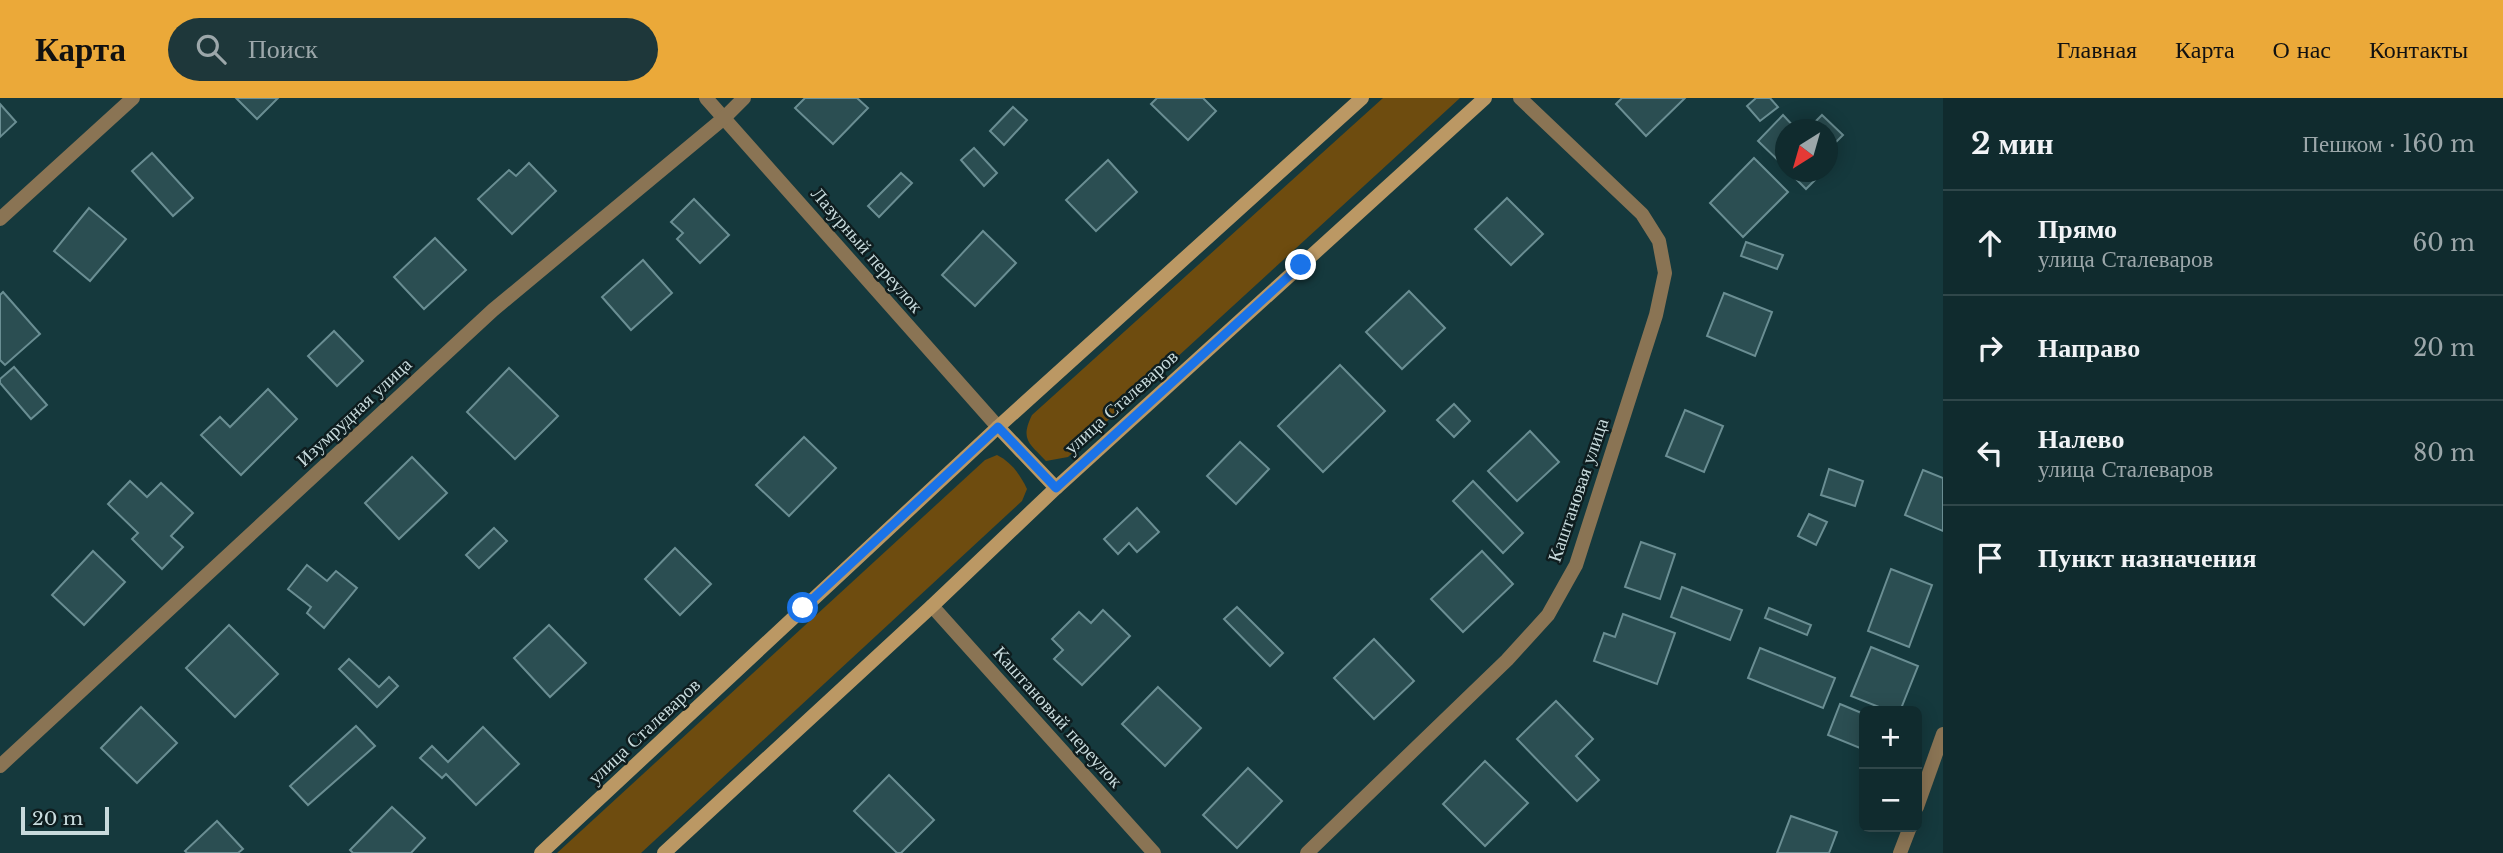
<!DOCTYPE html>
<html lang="ru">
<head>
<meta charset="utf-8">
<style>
	:root { --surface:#102b2e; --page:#1e373a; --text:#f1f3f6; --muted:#9ca7aa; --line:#30474a; --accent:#eba939 }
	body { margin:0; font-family:"Libre Baskerville",serif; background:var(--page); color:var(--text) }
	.controls { position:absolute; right:21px; bottom:21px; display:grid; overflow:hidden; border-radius:10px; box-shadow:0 4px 18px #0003 }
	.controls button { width:63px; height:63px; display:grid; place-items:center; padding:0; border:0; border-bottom:2px solid var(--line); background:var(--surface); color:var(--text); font:35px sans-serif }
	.compass { position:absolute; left:1775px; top:21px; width:63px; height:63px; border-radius:50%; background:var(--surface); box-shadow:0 4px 18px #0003; rotate:217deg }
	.scale { position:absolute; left:21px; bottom:18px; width:88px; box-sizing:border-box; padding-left:7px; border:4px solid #c8dbdd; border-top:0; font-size:19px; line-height:24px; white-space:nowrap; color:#c8dbdd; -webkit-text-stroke:5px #0e1d1f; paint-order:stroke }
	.stop { position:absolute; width:21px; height:21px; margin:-16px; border:5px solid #1a73e8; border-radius:50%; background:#fff }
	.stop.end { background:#1a73e8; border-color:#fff; box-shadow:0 2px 7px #0008 }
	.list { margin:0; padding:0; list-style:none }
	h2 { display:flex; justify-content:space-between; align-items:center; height:91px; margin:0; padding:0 28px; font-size:30px }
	h2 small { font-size:23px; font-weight:400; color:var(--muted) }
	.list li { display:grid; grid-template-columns:46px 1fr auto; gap:21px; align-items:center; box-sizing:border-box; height:105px; padding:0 28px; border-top:2px solid var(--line) }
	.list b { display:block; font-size:26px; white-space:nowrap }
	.list p { margin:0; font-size:23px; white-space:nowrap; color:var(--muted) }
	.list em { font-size:23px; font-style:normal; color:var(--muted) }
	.icon { flex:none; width:38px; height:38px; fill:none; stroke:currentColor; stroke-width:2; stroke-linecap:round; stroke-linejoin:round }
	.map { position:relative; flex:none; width:1943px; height:755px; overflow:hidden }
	header { display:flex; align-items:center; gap:42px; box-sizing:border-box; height:98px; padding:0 35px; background:var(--accent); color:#111 }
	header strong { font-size:33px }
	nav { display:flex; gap:38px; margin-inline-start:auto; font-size:24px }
	.search { width:490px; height:63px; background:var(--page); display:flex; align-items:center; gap:18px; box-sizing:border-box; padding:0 24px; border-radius:38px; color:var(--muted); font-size:26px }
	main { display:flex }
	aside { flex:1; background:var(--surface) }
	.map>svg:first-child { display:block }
	.green { fill:#6e4c0f }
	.building { fill:#2b4e52; stroke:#6a8e93; stroke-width:2 }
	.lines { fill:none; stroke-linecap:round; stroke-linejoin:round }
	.street { stroke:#8a7454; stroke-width:14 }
	.secondary { stroke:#bb9864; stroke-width:14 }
	.route { stroke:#1a73e8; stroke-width:9 }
	.labels { text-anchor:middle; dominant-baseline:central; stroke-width:5; stroke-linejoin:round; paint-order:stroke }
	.street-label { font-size:19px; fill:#c8dbdd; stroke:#0e1d1f }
</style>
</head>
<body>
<header>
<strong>Карта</strong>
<div class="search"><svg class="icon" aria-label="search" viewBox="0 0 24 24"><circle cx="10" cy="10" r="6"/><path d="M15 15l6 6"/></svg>Поиск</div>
<nav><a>Главная</a><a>Карта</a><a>О нас</a><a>Контакты</a></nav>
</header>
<main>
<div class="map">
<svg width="1943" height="755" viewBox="0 0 1943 755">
	<rect width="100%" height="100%" fill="#15393d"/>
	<g class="green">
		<path d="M1383,0h77l-392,359 -22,4c-17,-18 -26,-21 -14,-46z"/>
		<path d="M997,357c14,7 23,19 30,34l-5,12 -381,352h-84l428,-393z"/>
	</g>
	<g class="building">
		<path d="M236,0h42l-21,21z"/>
		<path d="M805,0h52l11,10 -35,36 -38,-36z"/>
		<path d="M1157,0h46l13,13 -28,29 -37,-36z"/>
		<path d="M1622,0h63l-39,38 -30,-32z"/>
		<path d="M1756,0h14l8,9 -18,14 -13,-15z"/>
		<path d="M0,6l16,18 -16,15z"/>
		<path d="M1013,9l14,13 -23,25 -14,-14z"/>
		<path d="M1783,17l14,15h-11v38l-28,-27z"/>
		<path d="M1822,17l21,20 -12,12 -3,-4v-13h-15l-3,-3z"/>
		<path d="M974,50l23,25 -13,13 -23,-26z"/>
		<path d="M152,55l41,45 -20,18 -41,-45z"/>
		<path d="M1754,60l34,34 -45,45 -33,-34z"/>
		<path d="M1108,62l29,32 -41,39 -30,-31z"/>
		<path d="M529,65l27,28 -44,43 -34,-35 31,-29 7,6z"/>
		<path d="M1789,74h34l-17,17z"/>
		<path d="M901,75l11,10 -33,34 -11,-11z"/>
		<path d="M1507,100l36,36 -32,31 -36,-36z"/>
		<path d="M694,101l35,36 -29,28 -23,-24 6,-6 -12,-11z"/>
		<path d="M89,110l37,31 -36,42 -36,-30z"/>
		<path d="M983,133l33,32 -41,43 -33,-31z"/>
		<path d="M435,140l31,32 -42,39 -30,-32z"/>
		<path d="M1746,144l37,13 -6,14 -36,-13z"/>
		<path d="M643,162l29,33 -41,37 -29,-33z"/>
		<path d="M1409,193l36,37 -43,41 -36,-37z"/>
		<path d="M3,194l37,42 -35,31 -5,-5v-65z"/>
		<path d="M1724,195l48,19 -17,44 -48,-20z"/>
		<path d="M334,233l29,30 -26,25 -29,-30z"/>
		<path d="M1340,267l45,46 -62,61 -45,-46z"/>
		<path d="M14,269l33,38 -16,14 -31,-36v-4z"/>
		<path d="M509,270l49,48 -43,43 -48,-47z"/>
		<path d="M268,291l29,30 -56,56 -40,-40 19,-18 10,10z"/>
		<path d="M1454,306l16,17 -16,16 -17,-17z"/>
		<path d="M1685,312l38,16 -19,46 -38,-16z"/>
		<path d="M1530,333l29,31 -42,39 -29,-30z"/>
		<path d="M804,339l32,31 -47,48 -33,-31z"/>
		<path d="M1240,344l29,27 -33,35 -29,-28z"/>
		<path d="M412,359l35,36 -48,46 -34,-36z"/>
		<path d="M1829,371l34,12 -8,25 -34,-11z"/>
		<path d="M1923,372l20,8v53l-38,-16z"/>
		<path d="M130,383l17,16 14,-14 32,30 -22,23 12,11 -21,22 -30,-30 6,-6 -30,-29z"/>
		<path d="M1473,383l50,52 -20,20 -50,-52z"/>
		<path d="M1137,410l22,24 -22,20 -8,-9 -11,11 -14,-15z"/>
		<path d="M1809,416l18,8 -11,23 -18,-9z"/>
		<path d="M494,430l13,13 -28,27 -13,-13z"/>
		<path d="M1641,444l34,12 -15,45 -35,-12z"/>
		<path d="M675,450l36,36 -31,31 -35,-36z"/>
		<path d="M93,453l32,31 -41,43 -32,-30z"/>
		<path d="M1482,453l31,33 -50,48 -32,-33z"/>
		<path d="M307,467l20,16 9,-10 21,17 -33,40 -17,-15 4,-6 -23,-18z"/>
		<path d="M1891,471l41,16 -23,62 -41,-16z"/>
		<path d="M1682,489l60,23 -12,30 -59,-23z"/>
		<path d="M1237,509l46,46 -13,13 -46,-47z"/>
		<path d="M1769,510l42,17 -4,10 -42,-17z"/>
		<path d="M1103,512l27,26 -48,49 -28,-26 9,-9 -11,-11 27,-27 12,11z"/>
		<path d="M1623,516l52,19 -18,51 -63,-23 10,-28 11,4z"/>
		<path d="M229,527l49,49 -43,43 -49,-49z"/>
		<path d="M549,527l37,38 -36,34 -36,-39z"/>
		<path d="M1374,541l40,42 -40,38 -40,-41z"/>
		<path d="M1871,549l47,19 -18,45h-11l-38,-15z"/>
		<path d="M1760,550l75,30 -12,30 -75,-30z"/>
		<path d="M349,561l30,28 10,-10 9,9 -21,21 -38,-38z"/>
		<path d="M1158,589l43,41 -36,38 -43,-42z"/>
		<path d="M1556,603l37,38 -17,17 23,24 -22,21 -60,-62z"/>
		<path d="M1840,606l24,10v26l-4,8 -32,-13z"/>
		<path d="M141,609l36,36 -40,40 -36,-35z"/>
		<path d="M356,628l19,20 -67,59 -18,-19z"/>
		<path d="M483,629l36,37 -43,41 -30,-31 -4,4 -22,-20 12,-12 16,16z"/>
		<path d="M1485,663l43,42 -43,43 -42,-42z"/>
		<path d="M1248,670l34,33 -45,47 -34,-33z"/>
		<path d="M889,677l45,45 -33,33h-4l-43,-42z"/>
		<path d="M392,709l33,31 -14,15h-58l-3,-3z"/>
		<path d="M1791,718l46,16 -8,21h-52z"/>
		<path d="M217,723l26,28 -5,4h-51l-2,-2z"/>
	</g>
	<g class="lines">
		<g class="street">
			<path d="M706,0l292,329"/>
			<path d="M0,121l133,-121"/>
			<path d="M932,508l222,247"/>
			<path d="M0,668l493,-456 231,-192 20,-20"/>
			<path d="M1917,709l26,-73"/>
			<path d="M1307,755l200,-193 41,-45 28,-50 80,-250 9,-42 -6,-32 -17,-27 -122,-116"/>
			<path d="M1900,755l10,-26"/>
		</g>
		<g class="secondary">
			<path d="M998,329l58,61"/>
			<path d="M541,755l457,-426 364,-329"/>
			<path d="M664,755l268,-247 124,-118 429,-390"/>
		</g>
	</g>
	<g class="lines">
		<path class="route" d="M803,510l195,-181 58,61 245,-223"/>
	</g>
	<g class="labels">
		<g class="street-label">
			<text transform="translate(867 152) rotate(49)">Лазурный переулок</text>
			<text transform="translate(1121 304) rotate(-42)">улица Сталеваров</text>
			<text transform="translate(354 314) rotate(-43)">Изумрудная улица</text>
			<text transform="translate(1578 392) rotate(-71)">Каштановая улица</text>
			<text transform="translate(1058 619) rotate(48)">Каштановый переулок</text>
			<text transform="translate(644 633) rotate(-43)">улица Сталеваров</text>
		</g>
	</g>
</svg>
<div class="controls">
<button>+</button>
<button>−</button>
</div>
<svg class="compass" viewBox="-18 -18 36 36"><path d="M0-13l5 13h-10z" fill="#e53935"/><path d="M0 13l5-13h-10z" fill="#9ca7aa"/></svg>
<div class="scale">20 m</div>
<div class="stop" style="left:803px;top:510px"></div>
<div class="stop end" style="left:1301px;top:167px"></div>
</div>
<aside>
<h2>2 мин<small>Пешком · 160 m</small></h2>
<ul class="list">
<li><svg class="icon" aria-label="ahead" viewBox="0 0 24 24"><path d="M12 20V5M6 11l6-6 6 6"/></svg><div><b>Прямо</b><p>улица Сталеваров</p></div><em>60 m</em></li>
<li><svg class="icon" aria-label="right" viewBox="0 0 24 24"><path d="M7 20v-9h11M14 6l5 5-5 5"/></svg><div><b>Направо</b></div><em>20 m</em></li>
<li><svg class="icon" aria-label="left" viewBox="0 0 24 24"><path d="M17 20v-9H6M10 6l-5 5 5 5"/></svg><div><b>Налево</b><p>улица Сталеваров</p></div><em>80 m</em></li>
<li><svg class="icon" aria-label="arrive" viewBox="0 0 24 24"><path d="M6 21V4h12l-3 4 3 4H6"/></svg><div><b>Пункт назначения</b></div></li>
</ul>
</aside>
</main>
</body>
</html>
